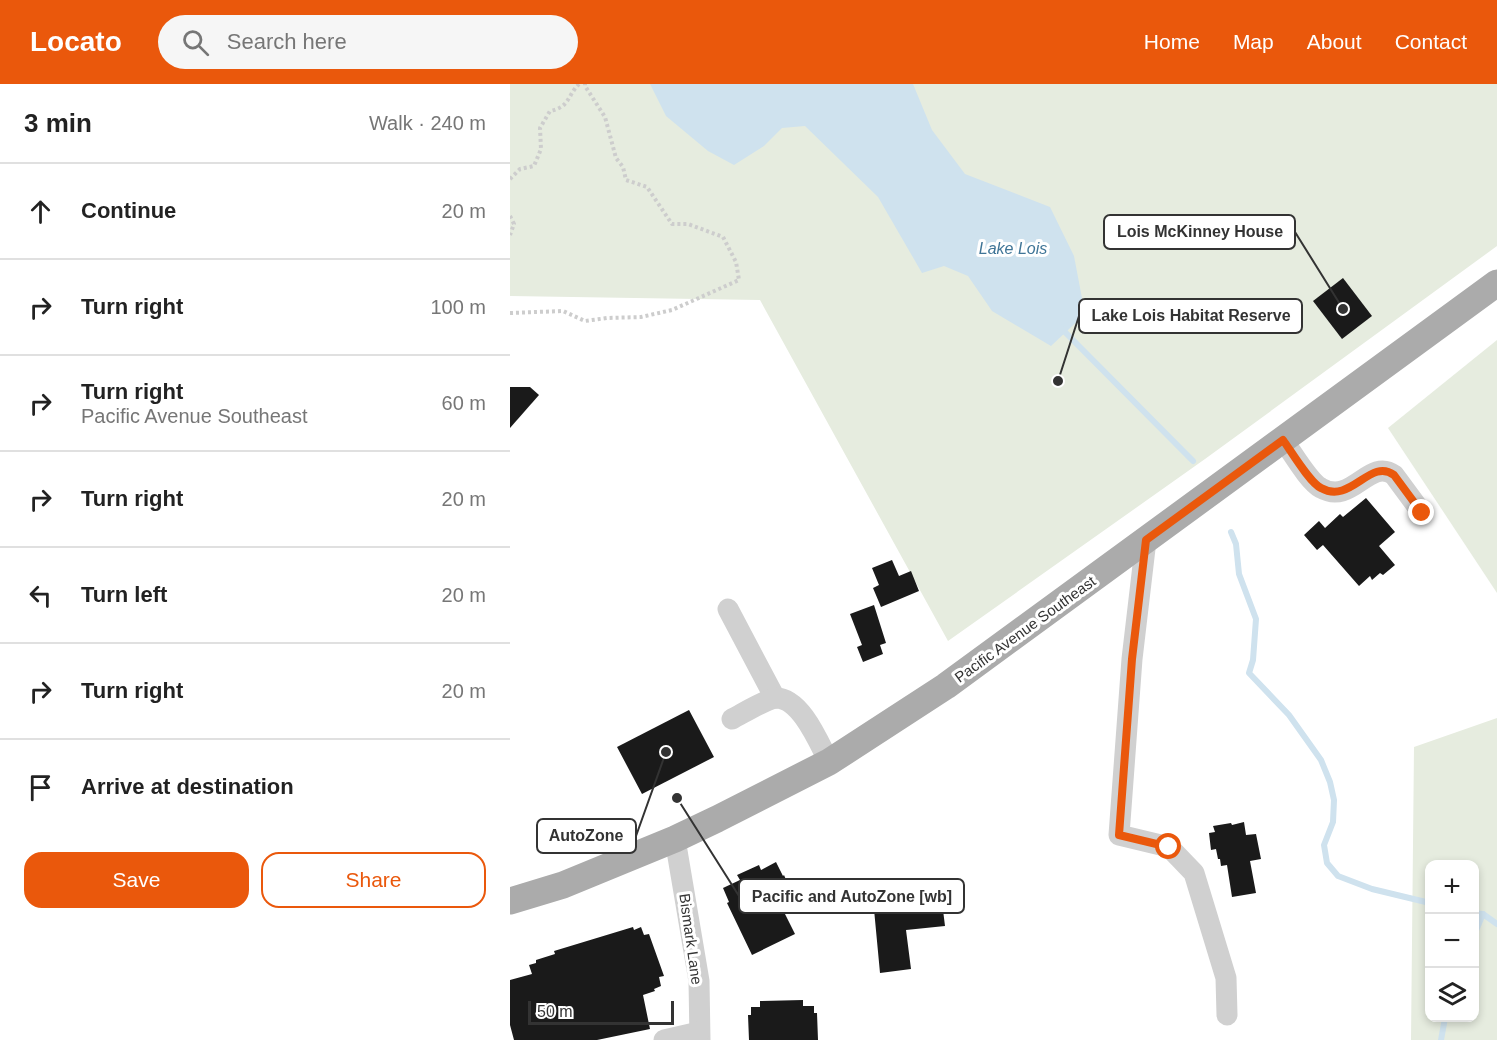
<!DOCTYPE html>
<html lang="en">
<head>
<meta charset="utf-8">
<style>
	:root { --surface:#fff; --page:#f6f6f6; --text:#222; --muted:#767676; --line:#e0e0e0; --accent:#ea580c }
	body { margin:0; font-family:Helvetica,sans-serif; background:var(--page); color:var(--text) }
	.controls { position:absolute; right:18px; bottom:18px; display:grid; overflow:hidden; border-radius:12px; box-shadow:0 3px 9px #0003 }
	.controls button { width:54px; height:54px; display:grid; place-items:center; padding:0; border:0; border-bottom:2px solid var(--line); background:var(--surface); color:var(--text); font:30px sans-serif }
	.scale { position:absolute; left:18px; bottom:15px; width:146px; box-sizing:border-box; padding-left:6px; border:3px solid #333; border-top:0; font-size:16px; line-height:21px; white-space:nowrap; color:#333; -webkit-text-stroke:4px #fff; paint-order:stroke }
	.stop { position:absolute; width:18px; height:18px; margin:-14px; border:4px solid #ea580c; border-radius:50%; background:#fff }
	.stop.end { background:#ea580c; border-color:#fff; box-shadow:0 2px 6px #0008 }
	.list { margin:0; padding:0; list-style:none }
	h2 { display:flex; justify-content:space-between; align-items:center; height:78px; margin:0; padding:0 24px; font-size:26px }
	h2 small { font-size:20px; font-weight:400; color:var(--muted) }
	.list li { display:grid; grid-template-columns:39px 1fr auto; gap:18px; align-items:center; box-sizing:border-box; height:96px; padding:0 24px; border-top:2px solid var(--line) }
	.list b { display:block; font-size:22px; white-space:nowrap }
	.list p { margin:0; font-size:20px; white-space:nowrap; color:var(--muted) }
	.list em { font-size:20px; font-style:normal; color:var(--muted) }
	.actions { display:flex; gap:12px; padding:18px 24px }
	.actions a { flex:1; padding:14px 0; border:2px solid var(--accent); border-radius:18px; text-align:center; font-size:21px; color:var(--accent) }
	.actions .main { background:var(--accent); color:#fff }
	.icon { flex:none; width:33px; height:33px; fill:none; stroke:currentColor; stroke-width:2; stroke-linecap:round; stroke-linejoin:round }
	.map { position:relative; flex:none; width:987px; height:956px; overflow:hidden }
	header { display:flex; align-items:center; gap:36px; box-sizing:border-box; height:84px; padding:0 30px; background:var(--accent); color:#fff }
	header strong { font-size:28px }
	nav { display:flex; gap:33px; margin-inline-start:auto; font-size:21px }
	.search { width:420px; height:54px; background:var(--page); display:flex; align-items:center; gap:15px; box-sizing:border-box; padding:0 21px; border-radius:33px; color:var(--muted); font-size:22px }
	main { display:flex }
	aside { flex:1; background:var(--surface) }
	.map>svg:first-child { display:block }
	.green { fill:#e6ecdf; fill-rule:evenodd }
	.water { fill:#cfe2ee }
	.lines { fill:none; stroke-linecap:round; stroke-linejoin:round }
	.stream { stroke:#cfe2ee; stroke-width:6 }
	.building { fill:#1a1a1a }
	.path { stroke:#cdcdcd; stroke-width:4; stroke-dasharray:3 3; stroke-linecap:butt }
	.minor { stroke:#d0d0d0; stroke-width:21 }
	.major { stroke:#ababab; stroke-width:27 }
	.route { stroke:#ea580c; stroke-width:8 }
	.labels { text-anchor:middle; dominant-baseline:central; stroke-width:6; stroke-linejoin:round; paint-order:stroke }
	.street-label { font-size:15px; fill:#333; stroke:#fff }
	.water-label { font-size:16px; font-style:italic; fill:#3f7597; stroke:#fff }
	.leader { fill:none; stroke:#333; stroke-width:2 }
	.callout-dot { fill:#333; stroke:#fff; stroke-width:2 }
	.callout { fill:#fff; stroke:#333; stroke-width:2 }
	.callout-label { font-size:16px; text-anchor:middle; font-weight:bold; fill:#333 }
</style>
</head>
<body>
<header>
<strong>Locato</strong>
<div class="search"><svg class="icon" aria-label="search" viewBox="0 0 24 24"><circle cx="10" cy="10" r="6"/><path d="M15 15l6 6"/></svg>Search here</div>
<nav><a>Home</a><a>Map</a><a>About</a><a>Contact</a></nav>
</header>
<main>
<aside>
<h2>3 min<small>Walk · 240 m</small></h2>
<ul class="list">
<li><svg class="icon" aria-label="ahead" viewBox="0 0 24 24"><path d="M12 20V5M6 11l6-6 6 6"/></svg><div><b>Continue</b></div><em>20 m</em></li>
<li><svg class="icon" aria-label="right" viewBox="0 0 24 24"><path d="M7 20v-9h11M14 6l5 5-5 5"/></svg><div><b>Turn right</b></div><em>100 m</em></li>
<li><svg class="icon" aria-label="right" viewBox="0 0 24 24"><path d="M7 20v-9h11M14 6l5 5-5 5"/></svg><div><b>Turn right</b><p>Pacific Avenue Southeast</p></div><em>60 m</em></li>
<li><svg class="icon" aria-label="right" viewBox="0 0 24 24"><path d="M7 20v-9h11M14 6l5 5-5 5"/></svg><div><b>Turn right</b></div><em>20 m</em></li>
<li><svg class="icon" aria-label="left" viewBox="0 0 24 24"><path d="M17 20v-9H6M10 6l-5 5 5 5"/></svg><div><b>Turn left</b></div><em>20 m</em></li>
<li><svg class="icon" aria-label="right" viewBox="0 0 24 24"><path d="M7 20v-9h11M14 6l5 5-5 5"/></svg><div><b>Turn right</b></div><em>20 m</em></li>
<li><svg class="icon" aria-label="arrive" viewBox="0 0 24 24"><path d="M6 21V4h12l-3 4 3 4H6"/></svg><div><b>Arrive at destination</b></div></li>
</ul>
<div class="actions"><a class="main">Save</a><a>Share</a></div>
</aside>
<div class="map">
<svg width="987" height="956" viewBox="0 0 987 956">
	<rect width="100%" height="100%" fill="#fff"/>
	<g class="green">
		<path d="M0,0h987v162l-292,213 -257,182 -188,-341 -250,-4z"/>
		<path d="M987,256v253l-109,-165z"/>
		<path d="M987,634v322h-86l3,-293zM920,780h44v154h-44z"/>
	</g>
	<path class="water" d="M140,0h263l19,46 33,44 85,33 24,49 11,58 -34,32 -59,-35 -24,-35 -24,-10 -22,7 -44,-76 -73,-71 -23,2 -18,18 -30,19 -26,-14 -42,-35z"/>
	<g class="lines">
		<g class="stream">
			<path d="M550,243l133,134"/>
			<path d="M721,448l5,12 3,30 17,45 -3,41 -4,13 40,42 32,45 9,22 4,18 -1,22 -9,23 3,18 11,13 34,13 58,14"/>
			<path d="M964,829l9,1 14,10"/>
			<path d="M964,851l9,-21"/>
			<path d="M931,956l4,-22"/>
		</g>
	</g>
	<g class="building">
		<path d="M833,194l29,38 -30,23 -29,-38z"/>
		<path d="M0,303h20l9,8 -29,33z"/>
		<path d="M856,414l29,34 -16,14 16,19 -12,10 -3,-2 -8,7 -2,-4 -11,10 -36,-41 -6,5 -13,-15 15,-14 6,7 15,-14 3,3z"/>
		<path d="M382,476l7,16 12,-5 8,20 -38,16 -8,-19 6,-3 -7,-17z"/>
		<path d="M364,521l12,38 -6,2 3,9 -20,8 -6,-15 5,-2 -12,-31z"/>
		<path d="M179,626l25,47 -72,37 -25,-47z"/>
		<path d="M734,738l2,13 10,-1 5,25 -11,2 6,32 -24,4 -5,-32 -6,1 -1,-7h-2l-2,-10 -5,1 -2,-17 6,-1 -2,-6 18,-3 1,2z"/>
		<path d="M266,778l7,14 1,-1 13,30 -13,7 11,22 -43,21 -25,-52 2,-1 -6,-14 17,-8 -3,-5 22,-10 2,5z"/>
		<path d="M409,798l2,22 21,-2 3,24 -39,4 5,39 -31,4 -8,-85z"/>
		<path d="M123,843l1,3 7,-3 3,8 5,-1 15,42 -5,1 2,9 -7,3 1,2 -12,4 7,34 -53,11h-83l-4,-15v-45l22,-6 -3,-9 7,-2v-3l19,-6 -1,-3z"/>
		<path d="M293,916v6h11v7h3l1,27h-69l-1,-25h3v-8h9v-6z"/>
	</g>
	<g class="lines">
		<g class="path">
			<path d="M0,95l10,-10 14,-3 7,-17 -1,-21 10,-17c20,-4 17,-15 29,-27"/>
			<path d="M0,132l4,8 -4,11"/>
			<path d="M0,229l53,-2 22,10 22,-3 34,-1 31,-7 67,-30 -3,-18 -13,-25 -35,-13h-16l-25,-37 -21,-7 -3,-13 -7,-9 -11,-41 -20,-31v-2"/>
		</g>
		<g class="minor">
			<path d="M773,356c9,12 26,42 38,48 31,18 48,-31 73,-13l28,38"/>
			<path d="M636,456l-14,119 -13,176 50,12 25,26 32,105 1,37"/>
			<path d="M218,525l47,89"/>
			<path d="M222,635c10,-5 34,-20 44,-21 25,0 43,45 53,64"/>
			<path d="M165,755l24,142 1,59"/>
			<path d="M154,956l35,-8"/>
		</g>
		<path class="major" d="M0,817l53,-16 112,-46 42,-20 112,-57 117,-76 551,-403"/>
	</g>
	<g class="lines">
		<path class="route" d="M659,763l-50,-12 13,-176 14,-119 137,-100c8,11 27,43 38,48 30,17 49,-31 73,-13l28,38"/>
	</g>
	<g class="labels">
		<g class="street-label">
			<text transform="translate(515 545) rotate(-36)">Pacific Avenue Southeast</text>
			<text transform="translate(181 855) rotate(82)">Bismark Lane</text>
		</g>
		<g class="water-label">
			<text x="503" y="164">Lake Lois</text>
		</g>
	</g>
	<path class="leader" d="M833 225L785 148M548 297L569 232M156 668L126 752M167 714L229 812"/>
	<g class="callout-dot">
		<circle cx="833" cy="225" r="6"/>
		<circle cx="548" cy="297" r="6"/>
		<circle cx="156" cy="668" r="6"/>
		<circle cx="167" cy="714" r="6"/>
	</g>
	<g class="callout">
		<rect x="594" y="131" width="191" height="34" rx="6"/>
		<rect x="569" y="215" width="223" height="34" rx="6"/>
		<rect x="27" y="735" width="99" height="34" rx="6"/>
		<rect x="229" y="795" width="225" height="34" rx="6"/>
	</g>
	<g class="callout-label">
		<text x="690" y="153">Lois McKinney House</text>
		<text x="681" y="237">Lake Lois Habitat Reserve</text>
		<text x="76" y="757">AutoZone</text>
		<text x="342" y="818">Pacific and AutoZone [wb]</text>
	</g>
</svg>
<div class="controls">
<button>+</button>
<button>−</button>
<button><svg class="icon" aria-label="layers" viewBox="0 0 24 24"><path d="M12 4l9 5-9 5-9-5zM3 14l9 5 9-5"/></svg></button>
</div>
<div class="scale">50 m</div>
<div class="stop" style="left:659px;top:763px"></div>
<div class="stop end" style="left:912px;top:429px"></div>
</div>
</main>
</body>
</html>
